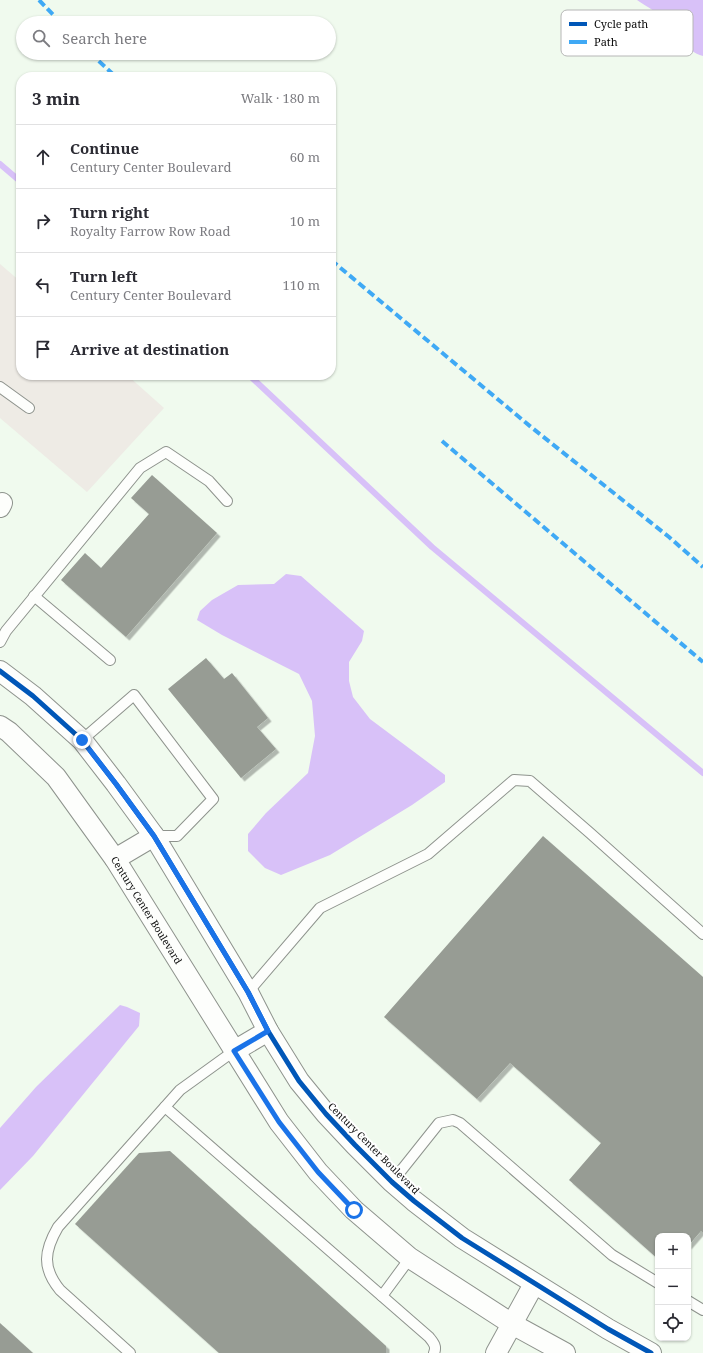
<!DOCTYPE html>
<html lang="en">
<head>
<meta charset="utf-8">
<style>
	:root { --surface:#fff; --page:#f7f7f7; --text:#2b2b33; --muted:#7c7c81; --line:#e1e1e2 }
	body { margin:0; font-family:"Noto Serif",serif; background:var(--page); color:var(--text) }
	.controls { position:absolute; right:12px; bottom:12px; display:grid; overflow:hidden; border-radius:8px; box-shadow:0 1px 3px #0004 }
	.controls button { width:36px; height:36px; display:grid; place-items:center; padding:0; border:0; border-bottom:1px solid var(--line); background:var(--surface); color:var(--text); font:20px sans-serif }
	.stop { position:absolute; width:12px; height:12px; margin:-9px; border:3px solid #1a73e8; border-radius:50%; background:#fff }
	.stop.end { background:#1a73e8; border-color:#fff; box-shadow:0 1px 4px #0008 }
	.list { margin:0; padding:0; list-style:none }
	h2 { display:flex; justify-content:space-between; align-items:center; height:52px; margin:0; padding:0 16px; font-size:17px }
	h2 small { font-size:13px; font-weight:400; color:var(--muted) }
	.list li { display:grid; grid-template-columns:26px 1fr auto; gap:12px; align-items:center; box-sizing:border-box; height:64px; padding:0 16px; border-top:1px solid var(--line) }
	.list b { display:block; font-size:15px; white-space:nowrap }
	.list p { margin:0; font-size:13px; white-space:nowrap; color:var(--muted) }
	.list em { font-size:13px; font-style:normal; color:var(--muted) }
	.icon { flex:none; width:22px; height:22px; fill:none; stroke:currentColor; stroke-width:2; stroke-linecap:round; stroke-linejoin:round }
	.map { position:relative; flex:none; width:703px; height:1353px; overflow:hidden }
	.search { position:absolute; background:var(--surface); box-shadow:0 1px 3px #0004; left:16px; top:16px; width:320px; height:44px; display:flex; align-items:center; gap:10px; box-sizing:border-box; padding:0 14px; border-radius:22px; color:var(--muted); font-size:15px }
	.panel { position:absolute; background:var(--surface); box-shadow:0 1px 3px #0004; left:16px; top:72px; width:320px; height:308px; border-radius:16px }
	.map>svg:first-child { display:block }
	.industrial { fill:#eeebe5 }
	.water { fill:#d8c1f8 }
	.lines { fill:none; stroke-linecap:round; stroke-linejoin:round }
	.stream { stroke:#d8c1f8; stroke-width:6 }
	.building { fill:#979c94; filter:url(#shadow) }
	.service-casing { stroke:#8e938d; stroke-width:12 }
	.minor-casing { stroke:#8e938d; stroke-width:22 }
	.service { stroke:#fdfefc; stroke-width:10 }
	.minor { stroke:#fdfefc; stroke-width:20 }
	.quiet { stroke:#3fa9f5; stroke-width:4; stroke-dasharray:8 4; stroke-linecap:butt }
	.cycleway-casing { stroke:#fff; stroke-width:8 }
	.cycleway { stroke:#0057b8; stroke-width:5 }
	.route { stroke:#1a73e8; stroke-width:5 }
	.labels { text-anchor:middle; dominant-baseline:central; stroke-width:4; stroke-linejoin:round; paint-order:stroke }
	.street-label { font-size:10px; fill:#0b0b0b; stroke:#fff }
	.key { fill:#fff; stroke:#b6b6b6; stroke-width:1 }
	.key-label { font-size:11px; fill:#0b0b0b }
</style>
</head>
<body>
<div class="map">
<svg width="703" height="1353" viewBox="0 0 703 1353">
	<defs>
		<filter id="shadow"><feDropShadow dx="3.5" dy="3.5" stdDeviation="0" flood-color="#0004"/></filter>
	</defs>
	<rect width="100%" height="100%" fill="#f0faee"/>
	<path class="industrial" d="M0,264l21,18v93h106l37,33 -77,84 -87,-74z"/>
	<g class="water">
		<path d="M637,0h66v56c-18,-5 -22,-20 -33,-32 -7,-8 -24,-18 -33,-24z"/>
		<path d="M286,574l15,2 63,55 -2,10 -13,21v19l4,16 17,22 75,56v7l-33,23 -82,50 -49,20 -16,-7 -17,-17v-17l18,-21 42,-40 7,-37 -3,-35 -13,-27 -77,-39 -25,-15 3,-9 12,-11 26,-15 36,-1z"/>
		<path d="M120,1005l7,2 13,6 -1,13 -106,130 -33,34v-62l36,-41z"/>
	</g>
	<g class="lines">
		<g class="stream">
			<path d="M0,164l21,18"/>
			<path d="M249,375l183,172 271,226"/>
		</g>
	</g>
	<g class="building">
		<path d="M152,475l65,58 -91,104 -65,-57 24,-27 16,15 48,-54 -18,-16z"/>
		<path d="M206,658l18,21 8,-6 36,45 -11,9 19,22 -35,29 -73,-89z"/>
		<path d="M543,836l160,141v256l-2,-2 -13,15v-10h-30v23l-89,-79 32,-37 -91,-80 -33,36 -93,-82z"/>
		<path d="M170,1151l216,195v7h-167l-144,-129 64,-71z"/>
		<path d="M0,1323l33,30h-33z"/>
	</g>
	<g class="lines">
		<defs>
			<g id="service">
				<path d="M0,387l29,21"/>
				<path d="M34,596l76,64"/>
				<path d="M0,642l6,-11 134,-163 26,-16 43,29 18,20"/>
				<path d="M82,740l52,-45 79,104 -36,37h-23"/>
				<path d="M248,992l72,-84 108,-54 86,-74 16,1 60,52 113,101"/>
				<path d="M165,1107l264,230c4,5 8,9 5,16"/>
				<path d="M392,1182l47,-59 14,-3 7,3 152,132 46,28"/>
				<path d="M382,1296l28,-38"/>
				<path d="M688,1301l15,9"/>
				<path d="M130,1353l-70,-63c-18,-22 -16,-39 -2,-63l122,-137 54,-39"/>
			</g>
			<g id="minor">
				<path d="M0,507l2,-4"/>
				<path d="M0,671l33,25 49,44 34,44 38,52 94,156 20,39 31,50 27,33 29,31 37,37 22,19 48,37 146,91 43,24"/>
				<path id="s1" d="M0,726l9,6 47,45 59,82 164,263 39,50 36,38 56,48 102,66 53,29"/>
				<path d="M115,859l39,-23"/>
				<path d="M234,1051l34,-20"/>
				<path d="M496,1353l38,-69"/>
			</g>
		</defs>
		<use href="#service" class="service-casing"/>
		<use href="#minor" class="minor-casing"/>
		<use href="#service" class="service"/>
		<use href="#minor" class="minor"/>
		<g class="quiet">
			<path d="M39,0l22,23"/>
			<path d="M90,53l26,24"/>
			<path d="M331,260l200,167 138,110 34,30"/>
			<path d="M442,441l261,221"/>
		</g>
		<defs>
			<path id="cycleway" d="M0,671l33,25 49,44 34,44 38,52 94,156 20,39 31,50 27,33 29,31 37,37 22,19 48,37 146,91 43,24"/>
		</defs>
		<use href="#cycleway" class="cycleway-casing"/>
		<use href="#cycleway" class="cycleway"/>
	</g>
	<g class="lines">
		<path class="route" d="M82,740l34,44 38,52 94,156 20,39 -34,20 45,71 39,50 36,38"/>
	</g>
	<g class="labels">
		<g class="street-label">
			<text stroke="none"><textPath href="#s1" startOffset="237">Century Center Boulevard</textPath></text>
			<text transform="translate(374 1148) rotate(45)">Century Center Boulevard</text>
		</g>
	</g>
	<rect x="561" y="10" width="132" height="46" rx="6" class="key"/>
	<rect x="569" y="22" width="18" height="4" fill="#0057b8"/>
	<rect x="569" y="40" width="18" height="4" fill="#3fa9f5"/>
	<g class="key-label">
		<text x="594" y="28">Cycle path</text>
		<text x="594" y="46">Path</text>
	</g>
</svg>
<div class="controls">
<button>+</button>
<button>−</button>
<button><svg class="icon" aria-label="locate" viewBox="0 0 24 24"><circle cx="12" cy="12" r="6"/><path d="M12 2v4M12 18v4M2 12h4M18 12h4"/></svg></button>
</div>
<div class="stop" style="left:354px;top:1210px"></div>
<div class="stop end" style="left:82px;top:740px"></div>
<div class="search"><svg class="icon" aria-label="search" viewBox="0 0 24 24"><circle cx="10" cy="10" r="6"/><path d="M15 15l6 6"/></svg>Search here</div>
<section class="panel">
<h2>3 min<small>Walk · 180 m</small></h2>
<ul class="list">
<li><svg class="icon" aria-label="ahead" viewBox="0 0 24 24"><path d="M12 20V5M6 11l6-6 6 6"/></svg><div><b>Continue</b><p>Century Center Boulevard</p></div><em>60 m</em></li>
<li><svg class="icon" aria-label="right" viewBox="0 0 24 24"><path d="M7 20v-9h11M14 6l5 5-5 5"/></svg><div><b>Turn right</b><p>Royalty Farrow Row Road</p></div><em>10 m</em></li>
<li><svg class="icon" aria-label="left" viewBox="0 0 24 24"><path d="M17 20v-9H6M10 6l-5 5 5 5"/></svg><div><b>Turn left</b><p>Century Center Boulevard</p></div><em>110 m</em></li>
<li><svg class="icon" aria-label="arrive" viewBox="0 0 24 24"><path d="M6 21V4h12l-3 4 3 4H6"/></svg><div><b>Arrive at destination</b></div></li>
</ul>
</section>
</div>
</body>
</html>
